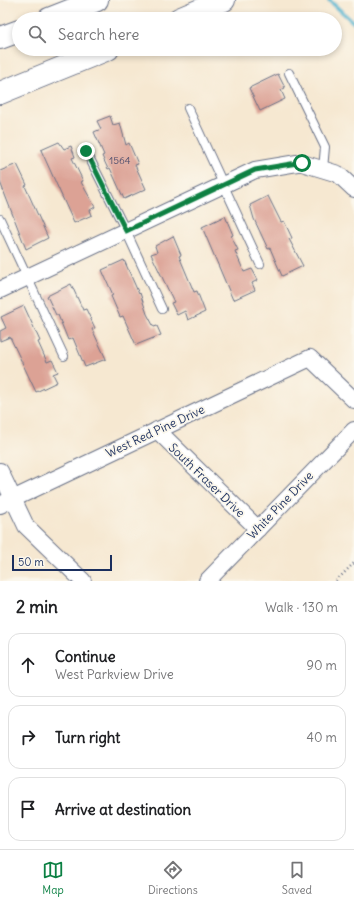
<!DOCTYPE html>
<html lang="en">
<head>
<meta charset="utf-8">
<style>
	:root { --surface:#fff; --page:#f2f2f2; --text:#202124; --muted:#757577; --line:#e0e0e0; --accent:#0b8043 }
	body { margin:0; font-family:Delius,sans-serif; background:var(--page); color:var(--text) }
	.scale { position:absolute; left:12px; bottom:10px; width:100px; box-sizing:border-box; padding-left:4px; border:2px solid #1b2f5e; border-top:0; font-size:11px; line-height:14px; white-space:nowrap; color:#1b2f5e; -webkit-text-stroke:3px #fbf7ec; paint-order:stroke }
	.stop { position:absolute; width:12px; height:12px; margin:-9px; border:3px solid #0b8043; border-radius:50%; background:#fff }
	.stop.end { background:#0b8043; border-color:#fff; box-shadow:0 1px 4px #0008 }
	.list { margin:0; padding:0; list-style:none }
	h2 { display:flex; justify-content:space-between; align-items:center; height:52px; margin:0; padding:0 16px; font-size:17px }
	h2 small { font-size:13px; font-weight:400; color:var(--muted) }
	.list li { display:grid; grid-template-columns:26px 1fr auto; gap:12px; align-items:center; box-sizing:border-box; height:64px; margin:0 8px 8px; padding:0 8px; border:1px solid var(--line); border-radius:12px }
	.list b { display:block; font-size:15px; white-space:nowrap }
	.list p { margin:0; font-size:13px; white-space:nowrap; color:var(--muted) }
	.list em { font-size:13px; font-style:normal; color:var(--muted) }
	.icon { flex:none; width:22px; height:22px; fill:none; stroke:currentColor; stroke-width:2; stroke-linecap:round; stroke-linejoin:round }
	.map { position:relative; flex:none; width:354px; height:581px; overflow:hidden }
	.search { position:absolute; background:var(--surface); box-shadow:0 2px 6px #0003; left:12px; right:12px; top:12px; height:44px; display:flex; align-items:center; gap:10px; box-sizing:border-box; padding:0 14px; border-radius:22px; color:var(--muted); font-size:15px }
	.sheet { height:268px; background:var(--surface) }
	nav { display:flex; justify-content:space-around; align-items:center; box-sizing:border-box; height:56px; border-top:1px solid var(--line); background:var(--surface); font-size:11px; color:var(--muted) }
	nav a { display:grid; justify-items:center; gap:2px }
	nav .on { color:var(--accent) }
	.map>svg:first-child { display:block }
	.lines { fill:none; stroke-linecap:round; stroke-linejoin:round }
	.stream { stroke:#4fb2ce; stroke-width:4 }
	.building { fill:#dca295 }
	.service-casing { stroke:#687086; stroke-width:10 }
	.minor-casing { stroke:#687086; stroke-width:18 }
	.motorway-casing { stroke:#687086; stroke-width:24 }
	.path { stroke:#687086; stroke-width:2.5; stroke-dasharray:1 3; stroke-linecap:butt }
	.service { stroke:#fff; stroke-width:8 }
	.minor { stroke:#fff; stroke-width:16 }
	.motorway { stroke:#fff; stroke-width:22 }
	.route { stroke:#0b8043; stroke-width:5 }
	.labels { text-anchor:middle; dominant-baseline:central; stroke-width:3.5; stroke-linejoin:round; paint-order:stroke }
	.number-label { font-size:10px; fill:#4b4c6c }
	.street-label { font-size:12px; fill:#1b2f5e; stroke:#fbf7ec }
</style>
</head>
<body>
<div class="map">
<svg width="354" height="581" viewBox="0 0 354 581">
	<rect width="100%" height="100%" fill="#fbf7ec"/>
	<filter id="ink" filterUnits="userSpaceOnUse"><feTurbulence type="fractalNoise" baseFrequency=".025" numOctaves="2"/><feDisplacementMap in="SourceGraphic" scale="8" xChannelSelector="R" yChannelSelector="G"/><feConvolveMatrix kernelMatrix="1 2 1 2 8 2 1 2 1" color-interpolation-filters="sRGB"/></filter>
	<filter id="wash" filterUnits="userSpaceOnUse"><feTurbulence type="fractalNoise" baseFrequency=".012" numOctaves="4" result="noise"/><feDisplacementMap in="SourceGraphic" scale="16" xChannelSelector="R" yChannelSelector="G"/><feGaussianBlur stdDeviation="0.9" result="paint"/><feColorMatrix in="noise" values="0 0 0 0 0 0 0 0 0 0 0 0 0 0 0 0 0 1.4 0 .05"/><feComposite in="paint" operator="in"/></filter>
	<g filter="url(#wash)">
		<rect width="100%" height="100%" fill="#f6e8d1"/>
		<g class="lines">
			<path class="stream" d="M329,0l25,23"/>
		</g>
		<g id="blocks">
			<g class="building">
				<path d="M278,74l7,14 -4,2 4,9 -25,12 -11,-23z"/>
				<path d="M110,116l3,9 7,-2 6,22 3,-2 9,21 -3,1 11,24 -22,10 -14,-31 -2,1 -6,-13 2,-1 -10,-23 7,-3 -4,-8z"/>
				<path d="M59,142l5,7 7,-3 4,11 -3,1 11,23 -2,1 14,25 -5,3 2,5 -18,8 -33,-73z"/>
				<path d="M17,164l10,21 -2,1 23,52 -22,11 -26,-67v-11z"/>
				<path d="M268,196l13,26 3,-1 8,17 -3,1 14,27 -21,10 -12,-28 -2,1 -14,-30 -4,-14z"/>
				<path d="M225,216l8,19 -2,1 7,14 -3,1 9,21 8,-3 6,11 -6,3 3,7 -22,10 -31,-73z"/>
				<path d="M173,236l8,19 -2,1 15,36 3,-1 8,21 -17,8 -3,-9 -8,4 -6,-12 3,-1 -23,-48 6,-2 -2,-6z"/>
				<path d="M124,260l15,34 1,-1 7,21 7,13 3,-1 4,9 -25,10 -13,-29 -3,1 -9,-21 2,-1 -11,-25z"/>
				<path d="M71,284l12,26 3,-1 9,19 -3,1 14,30 -21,8 -12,-29 -5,2 -10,-25h-2l-9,-19z"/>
				<path d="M24,306l16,35 -2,1 9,20 5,-2 6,12 -5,2 4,8 -21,10 -26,-55 -10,4v-10l6,-3 -5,-11z"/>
			</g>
		</g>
	</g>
	<g filter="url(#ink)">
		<use href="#blocks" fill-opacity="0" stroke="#687086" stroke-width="1"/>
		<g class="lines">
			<defs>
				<g id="service">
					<path d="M289,73l36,74 -2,22"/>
					<path d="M188,108l72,156"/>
					<path d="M86,151l40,80 36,78"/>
					<path d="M0,219l64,137"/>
				</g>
				<g id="minor">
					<path d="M0,290l255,-120 42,-7h5l36,11 16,15"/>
					<path d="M157,430l101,99"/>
					<path d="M0,471l26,55 57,55"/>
					<path d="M0,505l310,-147 44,42"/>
					<path d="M207,581l147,-151"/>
				</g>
				<g id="motorway">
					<path d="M49,19l48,-19"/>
					<path d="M179,19l45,-19"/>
					<path d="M0,38l19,-7"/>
					<path d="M0,93l108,-44"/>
				</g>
			</defs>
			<use href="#service" class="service-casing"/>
			<use href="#minor" class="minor-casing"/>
			<use href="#motorway" class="motorway-casing"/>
			<path class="path" d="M336,581l18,-18"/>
			<use href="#service" class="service"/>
			<use href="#minor" class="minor"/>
			<use href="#motorway" class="motorway"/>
		</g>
	</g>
	<g class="lines" filter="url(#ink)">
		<path class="route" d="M86,151l40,80 129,-61 42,-7h5"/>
	</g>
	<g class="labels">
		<g class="number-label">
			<text x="120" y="160">1564</text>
		</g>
		<g class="street-label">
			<text transform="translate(155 431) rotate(-25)">West Red Pine Drive</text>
			<text transform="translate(207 480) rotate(44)">South Fraser Drive</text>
			<text transform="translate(280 505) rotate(-46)">White Pine Drive</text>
		</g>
	</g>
</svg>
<div class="scale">50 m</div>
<div class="stop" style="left:302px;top:163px"></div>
<div class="stop end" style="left:86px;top:151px"></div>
<div class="search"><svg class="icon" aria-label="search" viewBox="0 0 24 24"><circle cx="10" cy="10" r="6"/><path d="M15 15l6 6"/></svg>Search here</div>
</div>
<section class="sheet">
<h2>2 min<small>Walk · 130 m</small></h2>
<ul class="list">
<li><svg class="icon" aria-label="ahead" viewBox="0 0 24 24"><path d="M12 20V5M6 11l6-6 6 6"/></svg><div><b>Continue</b><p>West Parkview Drive</p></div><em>90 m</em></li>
<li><svg class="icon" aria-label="right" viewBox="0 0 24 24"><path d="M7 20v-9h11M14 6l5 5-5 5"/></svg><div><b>Turn right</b></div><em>40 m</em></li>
<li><svg class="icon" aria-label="arrive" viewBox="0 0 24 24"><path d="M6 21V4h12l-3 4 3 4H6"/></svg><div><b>Arrive at destination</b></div></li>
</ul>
</section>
<nav>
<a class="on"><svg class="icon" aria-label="map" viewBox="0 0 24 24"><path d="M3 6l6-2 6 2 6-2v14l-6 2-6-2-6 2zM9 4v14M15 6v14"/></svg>Map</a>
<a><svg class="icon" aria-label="directions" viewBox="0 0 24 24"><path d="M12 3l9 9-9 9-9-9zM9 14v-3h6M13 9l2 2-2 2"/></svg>Directions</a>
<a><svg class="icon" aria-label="saved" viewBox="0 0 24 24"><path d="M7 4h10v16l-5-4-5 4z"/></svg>Saved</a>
</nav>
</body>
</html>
